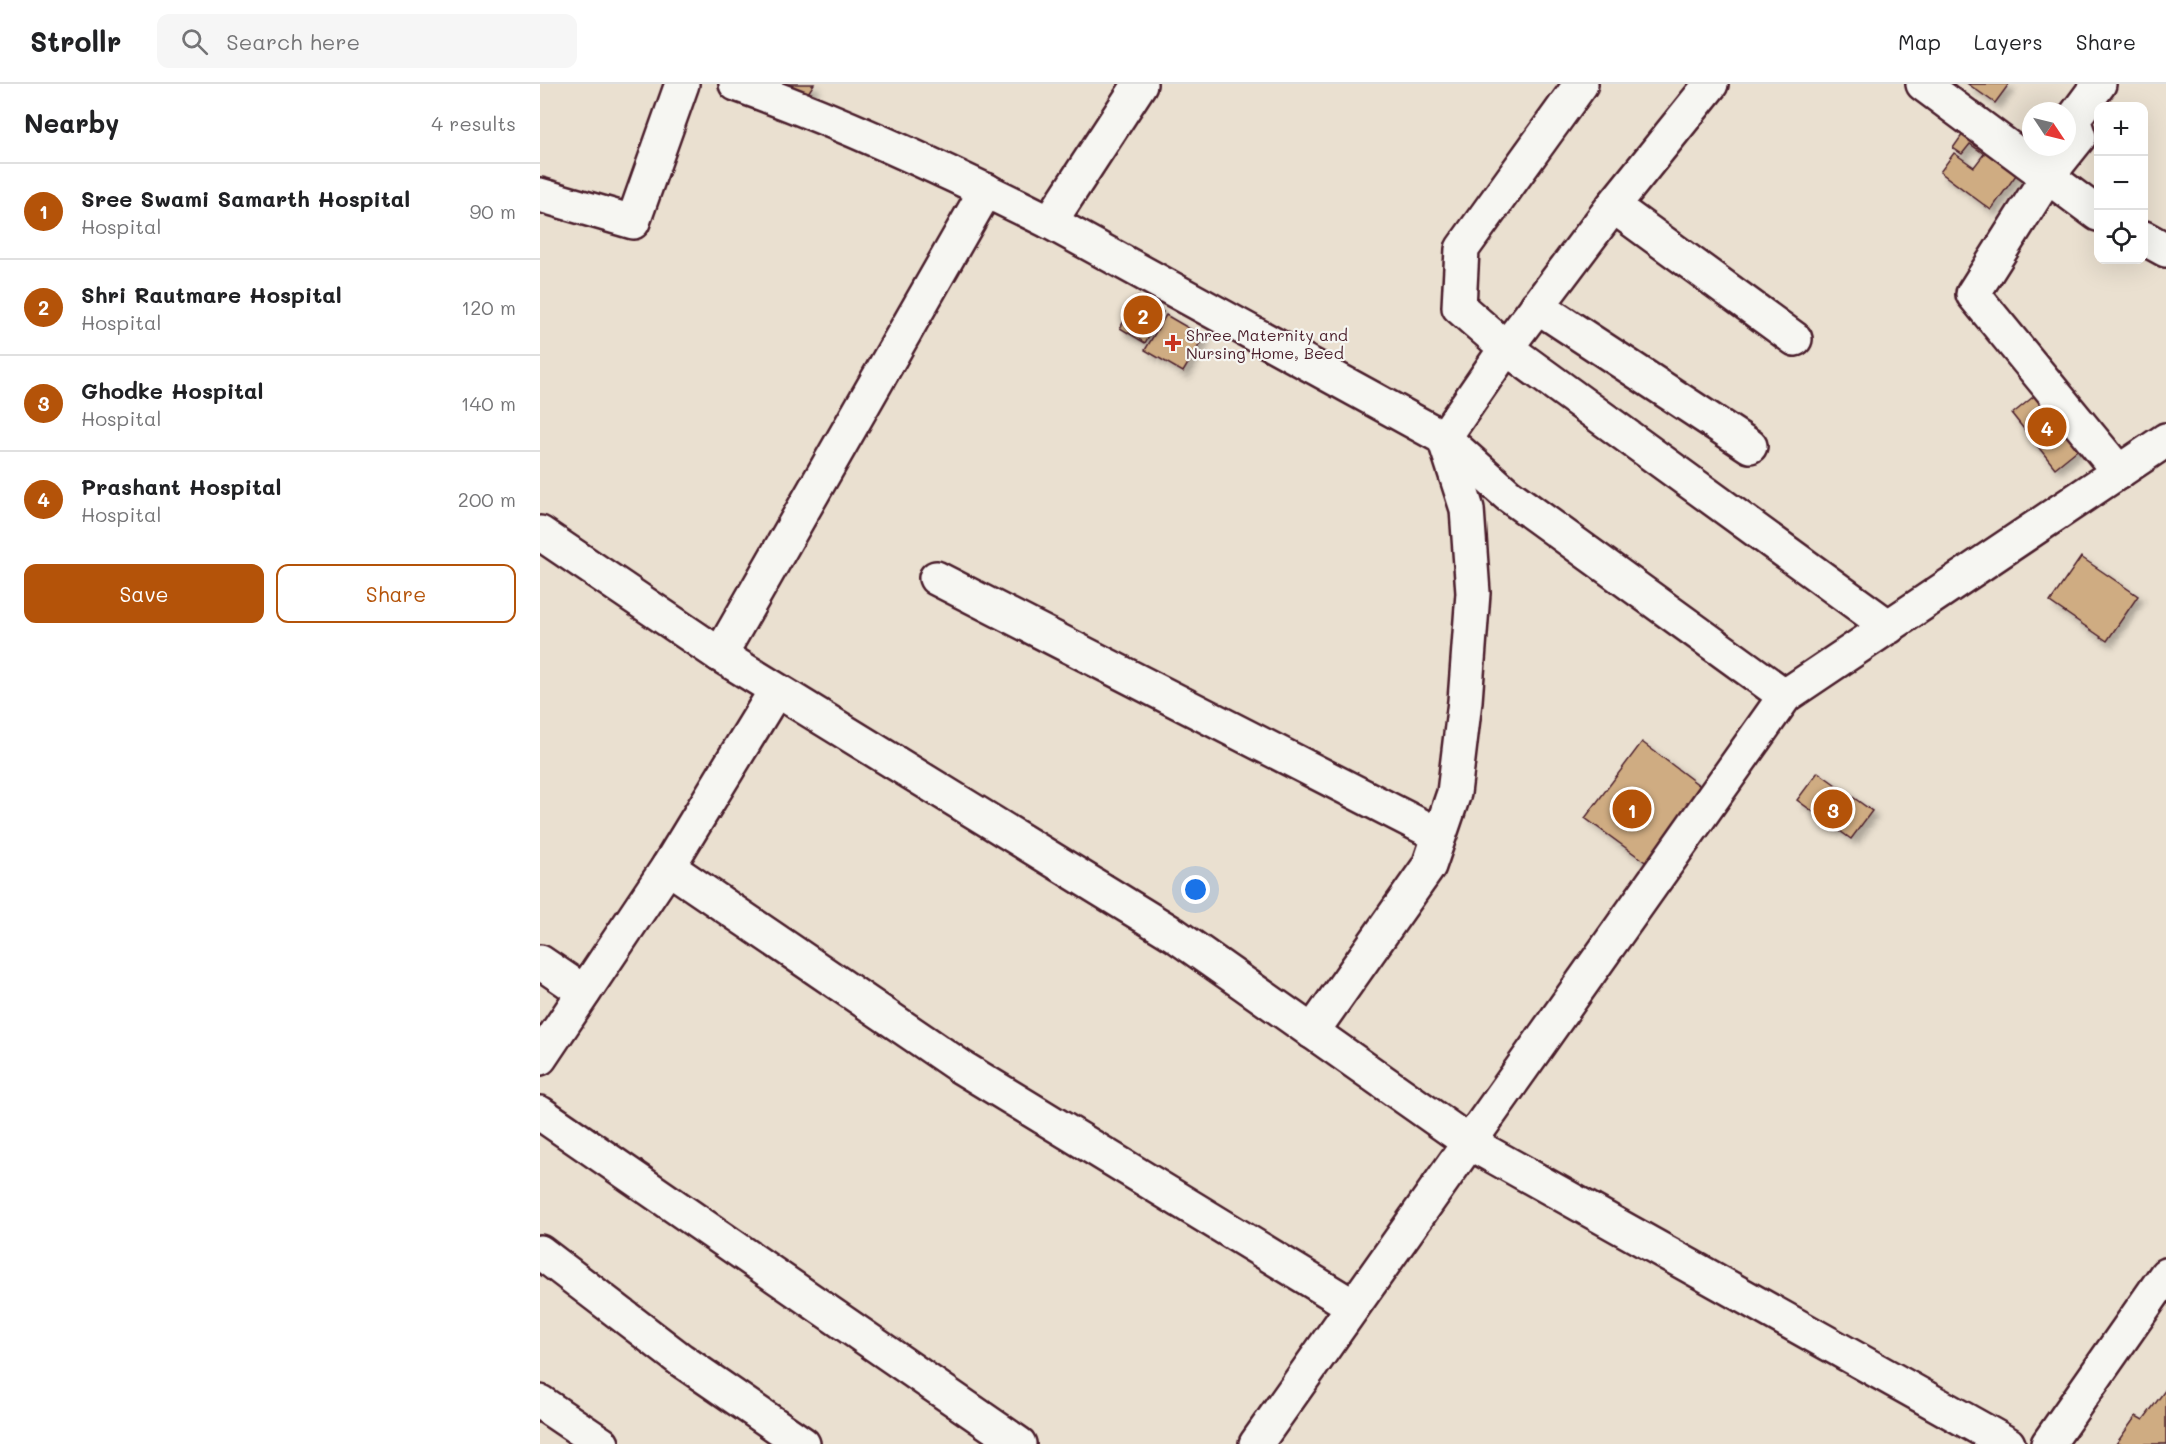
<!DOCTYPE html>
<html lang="en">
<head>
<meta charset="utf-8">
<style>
	:root { --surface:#fff; --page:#f6f6f6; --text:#202124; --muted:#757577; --line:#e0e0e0; --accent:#b45309 }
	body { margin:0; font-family:Mali,sans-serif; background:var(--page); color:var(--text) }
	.controls { position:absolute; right:18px; top:18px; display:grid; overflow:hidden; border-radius:12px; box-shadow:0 6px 24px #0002 }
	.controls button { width:54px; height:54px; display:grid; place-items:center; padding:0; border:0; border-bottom:2px solid var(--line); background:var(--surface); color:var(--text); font:30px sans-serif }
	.compass { position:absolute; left:1482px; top:18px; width:54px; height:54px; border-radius:50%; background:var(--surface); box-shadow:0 6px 24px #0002; rotate:125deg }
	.you { position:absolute; left:656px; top:806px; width:21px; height:21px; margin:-15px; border:4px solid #fff; border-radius:50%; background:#1a73e8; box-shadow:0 0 0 9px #1a73e833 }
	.badge { display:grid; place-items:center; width:39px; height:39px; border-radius:50%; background:var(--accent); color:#fff; font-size:20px; font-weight:700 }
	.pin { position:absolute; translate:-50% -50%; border:3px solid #fff; box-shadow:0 2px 6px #0006 }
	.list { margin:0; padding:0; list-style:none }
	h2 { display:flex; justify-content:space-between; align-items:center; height:78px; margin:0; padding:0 24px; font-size:26px }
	h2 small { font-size:20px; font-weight:400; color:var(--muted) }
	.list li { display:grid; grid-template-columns:39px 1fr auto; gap:18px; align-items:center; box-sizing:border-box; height:96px; padding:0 24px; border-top:2px solid var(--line) }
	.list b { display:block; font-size:22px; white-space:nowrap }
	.list p { margin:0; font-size:20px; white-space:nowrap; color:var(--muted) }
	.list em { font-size:20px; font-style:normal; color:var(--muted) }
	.actions { display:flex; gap:12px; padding:18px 24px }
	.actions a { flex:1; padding:14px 0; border:2px solid var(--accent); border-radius:12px; text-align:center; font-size:21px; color:var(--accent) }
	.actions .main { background:var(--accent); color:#fff }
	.icon { flex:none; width:33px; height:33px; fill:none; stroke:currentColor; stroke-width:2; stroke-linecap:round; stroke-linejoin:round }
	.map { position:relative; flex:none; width:1626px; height:1360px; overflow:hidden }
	header { display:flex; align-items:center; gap:36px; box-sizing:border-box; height:84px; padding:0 30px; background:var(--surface); border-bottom:2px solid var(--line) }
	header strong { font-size:28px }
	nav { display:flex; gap:33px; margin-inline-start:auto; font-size:21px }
	.search { width:420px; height:54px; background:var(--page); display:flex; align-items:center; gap:15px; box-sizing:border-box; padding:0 21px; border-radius:12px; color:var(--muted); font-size:22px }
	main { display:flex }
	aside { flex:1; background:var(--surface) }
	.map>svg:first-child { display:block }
	.building { fill:#cfac82; stroke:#4a1f2b; stroke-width:1.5; filter:url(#shadow) }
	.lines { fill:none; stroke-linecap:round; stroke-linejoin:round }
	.minor-casing { stroke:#4a1f2b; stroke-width:38 }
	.major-casing { stroke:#4a1f2b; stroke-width:38 }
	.minor { stroke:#f6f6f2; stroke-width:33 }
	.major { stroke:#f6f6f2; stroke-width:33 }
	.poi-dot { fill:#c8321e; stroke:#f6f6f2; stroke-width:2 }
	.labels { text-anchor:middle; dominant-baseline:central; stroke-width:4.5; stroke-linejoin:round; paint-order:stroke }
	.poi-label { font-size:16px; fill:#4a1f2b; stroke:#f6f6f2; text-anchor:start }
</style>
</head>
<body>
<header>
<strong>Strollr</strong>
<div class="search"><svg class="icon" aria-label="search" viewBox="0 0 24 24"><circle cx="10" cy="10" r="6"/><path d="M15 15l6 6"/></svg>Search here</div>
<nav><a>Map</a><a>Layers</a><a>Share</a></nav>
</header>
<main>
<aside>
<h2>Nearby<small>4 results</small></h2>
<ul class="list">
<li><span class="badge">1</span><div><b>Sree Swami Samarth Hospital</b><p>Hospital</p></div><em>90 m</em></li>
<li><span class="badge">2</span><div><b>Shri Rautmare Hospital</b><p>Hospital</p></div><em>120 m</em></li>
<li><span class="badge">3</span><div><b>Ghodke Hospital</b><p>Hospital</p></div><em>140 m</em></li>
<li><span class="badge">4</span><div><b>Prashant Hospital</b><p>Hospital</p></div><em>200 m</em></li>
</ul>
<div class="actions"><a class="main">Save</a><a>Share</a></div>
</aside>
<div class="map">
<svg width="1626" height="1360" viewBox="0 0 1626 1360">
	<defs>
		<filter id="shadow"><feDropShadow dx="5.5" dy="5.5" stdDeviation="3" flood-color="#0004"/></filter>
	</defs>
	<rect width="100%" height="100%" fill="#eae0d0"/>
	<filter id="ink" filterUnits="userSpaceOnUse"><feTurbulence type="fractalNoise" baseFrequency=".0167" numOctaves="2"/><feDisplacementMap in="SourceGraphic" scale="12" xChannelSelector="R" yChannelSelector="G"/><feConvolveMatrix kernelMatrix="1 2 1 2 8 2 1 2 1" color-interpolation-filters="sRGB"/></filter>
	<g filter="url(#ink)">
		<g class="building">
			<path d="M230,0h44l-13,20z"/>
			<path d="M1428,0h41l-14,19z"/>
			<path d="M1427,44l54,40 -30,42 -51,-38 14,-19 20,14 10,-13 -14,-10 -8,10 -9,-6z"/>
			<path d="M598,213l25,15 -18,31 -25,-15z"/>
			<path d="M626,231l38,22 -21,35 -38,-22z"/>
			<path d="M1498,309l43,54 -26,21 -43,-54z"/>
			<path d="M1541,473l57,39 -31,45 -57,-39z"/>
			<path d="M1102,658l62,47 -56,75 -63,-46z"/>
			<path d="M1278,688l54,39 -21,28 -54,-39z"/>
			<path d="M1626,1305v55h-50l20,-28 7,4z"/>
		</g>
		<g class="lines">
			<defs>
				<g id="minor">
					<path d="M196,0c107,38 212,87 314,138l394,216 64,57 277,201"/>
					<path d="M1171,0l-98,122 -107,142 383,279"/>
					<path d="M1383,0l175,130"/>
					<path d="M1559,0l-26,35 6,18 -32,40 -74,117 146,178"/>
					<path d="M0,111l93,27 49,-138"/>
					<path d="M1073,122l182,133"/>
					<path d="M510,138l90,-138"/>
					<path d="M1604,154l22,12"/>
					<path d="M997,222l213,140"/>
					<path d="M0,449l180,122 455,280 295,208 538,301"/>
					<path d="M396,494l503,257"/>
					<path d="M180,571l266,-465"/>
					<path d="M128,783l293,200 392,239"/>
					<path d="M0,878l44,30"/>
					<path d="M772,948l117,-166 25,-73 11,-92 8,-108 -6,-84 -23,-71 62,-90 -47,-41 3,-58 119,-165"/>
					<path d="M0,974l128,-191 108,-177"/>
					<path d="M0,1029l479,331"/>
					<path d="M0,1168l141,108 122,84"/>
					<path d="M0,1318l62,42"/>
					<path d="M1508,1360l118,-169"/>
				</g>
				<path id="major" d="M716,1360l529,-748 381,-256"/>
			</defs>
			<use href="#minor" class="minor-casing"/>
			<use href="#major" class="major-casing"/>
			<use href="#minor" class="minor"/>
			<use href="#major" class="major"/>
		</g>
	</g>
	<path class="poi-dot" d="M630 250h6v6h6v6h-6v6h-6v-6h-6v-6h6z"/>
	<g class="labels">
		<g class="poi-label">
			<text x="646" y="250">Shree Maternity and<tspan x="646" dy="18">Nursing Home, Beed</tspan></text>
		</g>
	</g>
</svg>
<div class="controls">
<button>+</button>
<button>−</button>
<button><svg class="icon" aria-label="locate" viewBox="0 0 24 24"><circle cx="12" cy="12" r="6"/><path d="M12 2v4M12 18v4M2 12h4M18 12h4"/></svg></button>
</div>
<svg class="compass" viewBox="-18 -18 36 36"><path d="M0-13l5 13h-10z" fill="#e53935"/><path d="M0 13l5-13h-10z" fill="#757577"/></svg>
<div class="you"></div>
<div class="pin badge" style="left:1092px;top:725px">1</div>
<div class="pin badge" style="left:603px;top:231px">2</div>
<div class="pin badge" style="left:1293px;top:725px">3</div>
<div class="pin badge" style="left:1507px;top:343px">4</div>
</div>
</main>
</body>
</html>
